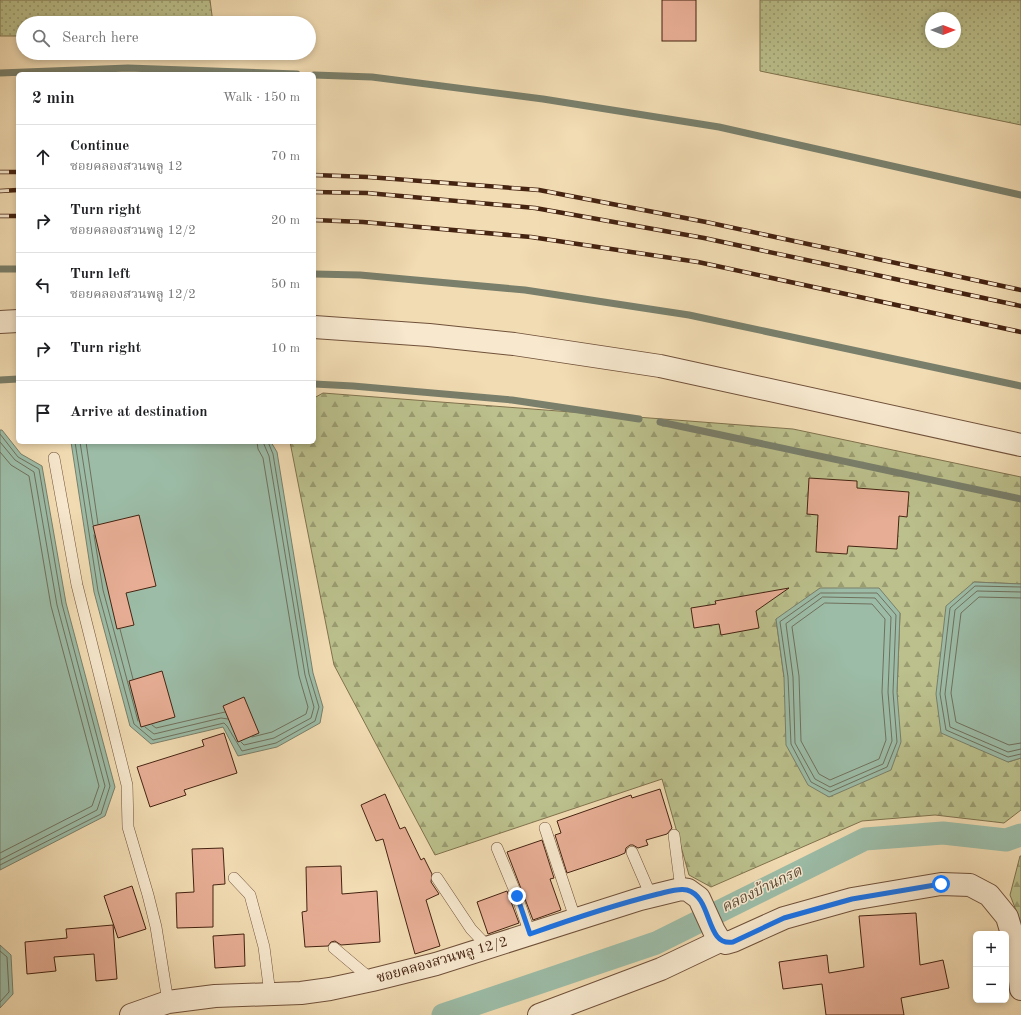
<!DOCTYPE html>
<html lang="en">
<head>
<meta charset="utf-8">
<style>
	:root { --surface:#fff; --page:#f2f2f2; --text:#202124; --muted:#757577; --line:#e0e0e0 }
	body { margin:0; font-family:"Old Standard TT","Noto Serif Thai",serif; background:var(--page); color:var(--text) }
	.controls { position:absolute; right:12px; bottom:12px; display:grid; overflow:hidden; border-radius:6px; box-shadow:0 2px 6px #0003 }
	.controls button { width:36px; height:36px; display:grid; place-items:center; padding:0; border:0; border-bottom:1px solid var(--line); background:var(--surface); color:var(--text); font:20px sans-serif }
	.compass { position:absolute; left:925px; top:12px; width:36px; height:36px; border-radius:50%; background:var(--surface); box-shadow:0 2px 6px #0003; rotate:90deg }
	.stop { position:absolute; width:12px; height:12px; margin:-9px; border:3px solid #1a73e8; border-radius:50%; background:#fff }
	.stop.end { background:#1a73e8; border-color:#fff; box-shadow:0 1px 4px #0008 }
	.list { margin:0; padding:0; list-style:none }
	h2 { display:flex; justify-content:space-between; align-items:center; height:52px; margin:0; padding:0 16px; font-size:17px }
	h2 small { font-size:13px; font-weight:400; color:var(--muted) }
	.list li { display:grid; grid-template-columns:26px 1fr auto; gap:12px; align-items:center; box-sizing:border-box; height:64px; padding:0 16px; border-top:1px solid var(--line) }
	.list b { display:block; font-size:15px; white-space:nowrap }
	.list p { margin:0; font-size:13px; white-space:nowrap; color:var(--muted) }
	.list em { font-size:13px; font-style:normal; color:var(--muted) }
	.icon { flex:none; width:22px; height:22px; fill:none; stroke:currentColor; stroke-width:2; stroke-linecap:round; stroke-linejoin:round }
	.map { position:relative; flex:none; width:1021px; height:1015px; overflow:hidden }
	.search { position:absolute; background:var(--surface); box-shadow:0 2px 6px #0003; left:16px; top:16px; width:300px; height:44px; display:flex; align-items:center; gap:10px; box-sizing:border-box; padding:0 14px; border-radius:22px; color:var(--muted); font-size:15px }
	.panel { position:absolute; background:var(--surface); box-shadow:0 2px 6px #0003; left:16px; top:72px; width:300px; height:372px; border-radius:6px }
	.map>svg:first-child { display:block }
	.grass { fill:url(#grass-dots); stroke:#80724e; fill-rule:evenodd }
	.forest { fill:url(#forest-firs); stroke:#80724e; fill-rule:evenodd }
	.water { fill:#9cbca7; stroke:#797f6b }
	.lines { fill:none; stroke-linecap:round; stroke-linejoin:round }
	.shore { stroke:#70705c; stroke-width:1 }
	.stream { stroke:#797f6b; stroke-width:7 }
	.canal { stroke:#9cbca7; stroke-width:23 }
	.building { fill:#e7ae95; stroke:#452311 }
	.lane-casing { stroke:#70513a; stroke-width:12 }
	.street-casing { stroke:#70513a; stroke-width:24 }
	.lane { stroke:#f7e8ce; stroke-width:11 }
	.street { stroke:#f7e8ce; stroke-width:22 }
	.rail-casing { stroke:#452311; stroke-width:4.5 }
	.rail { stroke:#f7e8ce; stroke-width:3; stroke-dasharray:9; stroke-linecap:butt }
	.route { stroke:#1a73e8; stroke-width:5 }
	.labels { text-anchor:middle; dominant-baseline:central; stroke-width:3; stroke-linejoin:round; paint-order:stroke }
	.street-label { font-size:14px; fill:#452311; stroke:#f7e8ce }
	.water-label { font-size:15px; font-style:italic; fill:#5b4936; stroke:#f7e8ce }
</style>
</head>
<body>
<div class="map">
<svg width="1021" height="1015" viewBox="0 0 1021 1015">
	<defs>
		<pattern id="grass-dots" width="8" height="8" patternUnits="userSpaceOnUse"><rect width="8" height="8" fill="#bbc08c"/><path d="M2 2h.1M6 6h.1" fill="none" stroke="#9a9c71" stroke-width="1.8" stroke-linecap="round"/></pattern>
		<pattern id="forest-firs" width="22" height="20" patternUnits="userSpaceOnUse"><rect width="22" height="20" fill="#bbc08c"/><path d="M5 1l3.5 6h-7zM16 11l3.5 6h-7z" fill="#9a9c71"/></pattern>
	</defs>
	<rect width="100%" height="100%" fill="#f2dcb3"/>
	<filter id="stains"><feTurbulence type="fractalNoise" baseFrequency=".005" numOctaves="4"/><feColorMatrix values="0 0 0 0 .2 0 0 0 0 .09 0 0 0 0 .02 0 0 0 .5 -.17"/></filter>
	<radialGradient id="worn" r=".72"><stop offset=".6" stop-color="#630" stop-opacity="0"/><stop offset="1" stop-color="#630" stop-opacity=".3"/></radialGradient>
	<g class="grass">
		<path d="M0,0h210l3,23h-190v13h-23z"/>
		<path d="M760,0h261v125l-261,-54zM931,18h24v24h-24z"/>
	</g>
	<g class="forest">
		<path d="M323,393l470,36 228,48v107l-47,-2 34,180 13,-4v52l-17,13 -69,-8 -73,6 -151,66 -22,-12 -27,-96 -227,76 -101,-190 -44,-223h24v-44zM900,613l-3,79 -113,-15 -8,-58z"/>
		<path d="M1020,856h1v67l-11,-28z"/>
	</g>
	<g class="water">
		<path d="M0,430h2l19,24 21,12 24,137 49,184 -10,29 -105,54z"/>
		<path d="M71,442h200l6,10 36,221 10,34 -3,16 -43,24 -39,9 -15,-29 -72,17 -21,-18 -36,-134z"/>
		<path d="M974,582l47,2v174l-13,4 -67,-29 -5,-39 10,-88z"/>
		<path d="M820,588h59l21,25 -3,79 4,50 -10,28 -62,27 -21,-12 -22,-40 -2,-68 -8,-58z"/>
		<path d="M0,945l11,10 2,39 -13,14z"/>
	</g>
	<g class="lines">
		<g class="shore">
			<path d="M0,434l18,23 21,12 23,135 48,182 -9,28 -101,51"/>
			<path d="M0,442l15,18 19,12 23,133 48,181 -8,24 -97,50"/>
			<path d="M75,442l23,149 36,133 19,16 71,-17 3,3 15,25 34,-8 39,-22 4,-14 -10,-33 -36,-220 -5,-12"/>
			<path d="M80,442l13,83"/>
			<path d="M86,442l12,82"/>
			<path d="M0,452l11,13 18,11 22,130 48,180 -7,20 -92,47"/>
			<path d="M94,535l9,55 35,131"/>
			<path d="M1021,587l-46,-1 -25,22 -10,86 6,36 62,27 13,-3"/>
			<path d="M1021,592l-44,-1 -22,19 -10,84 5,33 58,25 13,-3"/>
			<path d="M821,593h56l19,22 -3,77 4,50 -10,25 -57,25 -19,-10 -20,-38 -3,-67 -8,-55z"/>
			<path d="M823,597l52,1 16,19 -3,75 4,49 -9,23 -53,23 -15,-8 -20,-36 -2,-66 -7,-53z"/>
			<path d="M1021,598l-42,-1 -18,16 -10,80 5,29 53,23 12,-2"/>
			<path d="M825,603l47,1 13,15 -3,73 4,48 -7,19 -49,21 -11,-6 -18,-33 -2,-65 -7,-49z"/>
			<path d="M120,629l13,50"/>
			<path d="M152,725l4,3 69,-16"/>
			<path d="M145,727l9,7 67,-16 7,1"/>
			<path d="M252,737l20,-5 34,-18 2,-7 -9,-31 -36,-218 -5,-9 -1,-7"/>
			<path d="M241,742l3,3 30,-7 37,-20 3,-11 -9,-32 -36,-219 -6,-14"/>
			<path d="M0,951l7,6 2,35 -9,10"/>
		</g>
		<g class="stream">
			<path d="M0,73l128,-5 169,6"/>
			<path d="M314,75l58,2 171,22 176,28 302,68"/>
			<path d="M0,269h18"/>
			<path d="M314,274l46,1 165,15 164,25 332,71"/>
			<path d="M0,380l18,-1"/>
			<path d="M314,384l39,2 159,14 127,19"/>
			<path d="M660,422l361,77"/>
		</g>
		<path class="canal" d="M443,1015l213,-72 209,-104 78,-6 63,7 15,-5"/>
	</g>
	<g class="building">
		<rect x="662" y="0" width="34" height="41"/>
		<path d="M809,478l48,3v7l52,4 -2,25 -8,-1 -2,33 -49,-3 -1,8 -31,-2 2,-37 -11,-1z"/>
		<path d="M139,515l17,71 -30,7 8,32 -17,4 -24,-103z"/>
		<path d="M789,588l-33,23 3,17 -38,7 -2,-11 -25,4 -3,-20 25,-4 -1,-3z"/>
		<path d="M162,671l13,46 -34,10 -12,-46z"/>
		<path d="M244,697l15,36 -21,9 -15,-36z"/>
		<path d="M224,733l13,40 -53,17 2,5 -36,12 -13,-40 67,-21 -2,-6z"/>
		<path d="M660,789l12,39 -5,6 -21,6 2,5 -10,3 -5,-3h-3l-4,3 -1,5 -7,3 -51,17 -12,-38 6,-2 -4,-12 74,-26 1,3z"/>
		<path d="M385,794l15,35 5,-2 16,33 3,-2 8,16 -1,8 8,12 -13,6 14,46 -25,8 -32,-115 -7,2 -15,-36z"/>
		<path d="M542,840l12,38 -4,1 11,31 -28,10 -26,-68z"/>
		<path d="M223,848l2,36 -12,1v42l-36,1 -1,-35 18,-1 -2,-43z"/>
		<path d="M341,866l1,28 35,-3 3,51 -39,3 -6,-4 -4,1 -3,4 -23,1 -3,-35 5,-1 -1,-44z"/>
		<path d="M132,886l14,43 -28,9 -14,-42z"/>
		<path d="M507,891l12,32 -31,11 -11,-32z"/>
		<path d="M916,913l4,52 23,-5 6,28 -48,10 3,17h-78l-4,-31 -39,5 -4,-27 48,-7 2,18 35,-6 -5,-51z"/>
		<path d="M113,925l4,54 -21,2 -2,-27 -40,3 2,14 -29,3 -2,-32 42,-4 -1,-9z"/>
		<path d="M244,934l1,32 -30,2 -2,-32z"/>
	</g>
	<g class="lines">
		<defs>
			<g id="lane">
				<path d="M54,458l23,127 50,200 1,42 20,68 8,32 12,75"/>
				<path d="M545,828l30,90"/>
				<path d="M674,835l7,54"/>
				<path d="M497,848l20,48 13,38"/>
				<path d="M632,852l19,44"/>
				<path d="M234,878l16,17 14,52 6,47"/>
				<path d="M437,878l34,51 16,17"/>
				<path d="M334,948l38,32"/>
			</g>
			<g id="street">
				<path d="M0,322l18,-1"/>
				<path d="M314,327l115,8 85,9 146,22 361,79"/>
				<path d="M720,941l6,2 7,-2 51,-23 68,-19 89,-15 29,1 19,10 18,22 9,30 5,42"/>
				<path d="M131,1015l37,-13 47,-6 86,-3 29,-4 42,-9 64,-16 204,-65 41,-10 7,1 11,8 15,33 6,10"/>
				<path d="M539,1015l122,-46 59,-28"/>
			</g>
		</defs>
		<use href="#lane" class="lane-casing"/>
		<use href="#street" class="street-casing"/>
		<use href="#lane" class="lane"/>
		<use href="#street" class="street"/>
		<defs>
			<g id="rail">
				<path d="M0,172h18"/>
				<path d="M314,175l54,2 171,13 167,32 315,68"/>
				<path d="M0,191l18,-1"/>
				<path d="M314,192l53,1 168,15 169,30 317,68"/>
				<path d="M0,216h18"/>
				<path d="M314,220l49,2 168,15 167,25 323,70"/>
			</g>
		</defs>
		<use href="#rail" class="rail-casing"/>
		<use href="#rail" class="rail"/>
	</g>
	<g class="lines">
		<path class="route" d="M517,896l13,38c42,-15 84,-29 128,-40 9,-2 20,-6 29,-4 26,7 18,57 46,52l51,-24 68,-19 89,-15"/>
	</g>
	<g class="labels">
		<g class="street-label">
			<text transform="translate(442 960) rotate(-16)">ซอยคลองสวนพลู 12/2</text>
		</g>
		<g class="water-label">
			<text transform="translate(762 890) rotate(-26)">คลองบ้านกรด</text>
		</g>
	</g>
	<rect width="100%" height="100%" filter="url(#stains)"/>
	<rect width="100%" height="100%" fill="url(#worn)"/>
</svg>
<div class="controls">
<button>+</button>
<button>−</button>
</div>
<svg class="compass" viewBox="-18 -18 36 36"><path d="M0-13l5 13h-10z" fill="#e53935"/><path d="M0 13l5-13h-10z" fill="#757577"/></svg>
<div class="stop" style="left:941px;top:884px"></div>
<div class="stop end" style="left:517px;top:896px"></div>
<div class="search"><svg class="icon" aria-label="search" viewBox="0 0 24 24"><circle cx="10" cy="10" r="6"/><path d="M15 15l6 6"/></svg>Search here</div>
<section class="panel">
<h2>2 min<small>Walk · 150 m</small></h2>
<ul class="list">
<li><svg class="icon" aria-label="ahead" viewBox="0 0 24 24"><path d="M12 20V5M6 11l6-6 6 6"/></svg><div><b>Continue</b><p>ซอยคลองสวนพลู 12</p></div><em>70 m</em></li>
<li><svg class="icon" aria-label="right" viewBox="0 0 24 24"><path d="M7 20v-9h11M14 6l5 5-5 5"/></svg><div><b>Turn right</b><p>ซอยคลองสวนพลู 12/2</p></div><em>20 m</em></li>
<li><svg class="icon" aria-label="left" viewBox="0 0 24 24"><path d="M17 20v-9H6M10 6l-5 5 5 5"/></svg><div><b>Turn left</b><p>ซอยคลองสวนพลู 12/2</p></div><em>50 m</em></li>
<li><svg class="icon" aria-label="right" viewBox="0 0 24 24"><path d="M7 20v-9h11M14 6l5 5-5 5"/></svg><div><b>Turn right</b></div><em>10 m</em></li>
<li><svg class="icon" aria-label="arrive" viewBox="0 0 24 24"><path d="M6 21V4h12l-3 4 3 4H6"/></svg><div><b>Arrive at destination</b></div></li>
</ul>
</section>
</div>
</body>
</html>
